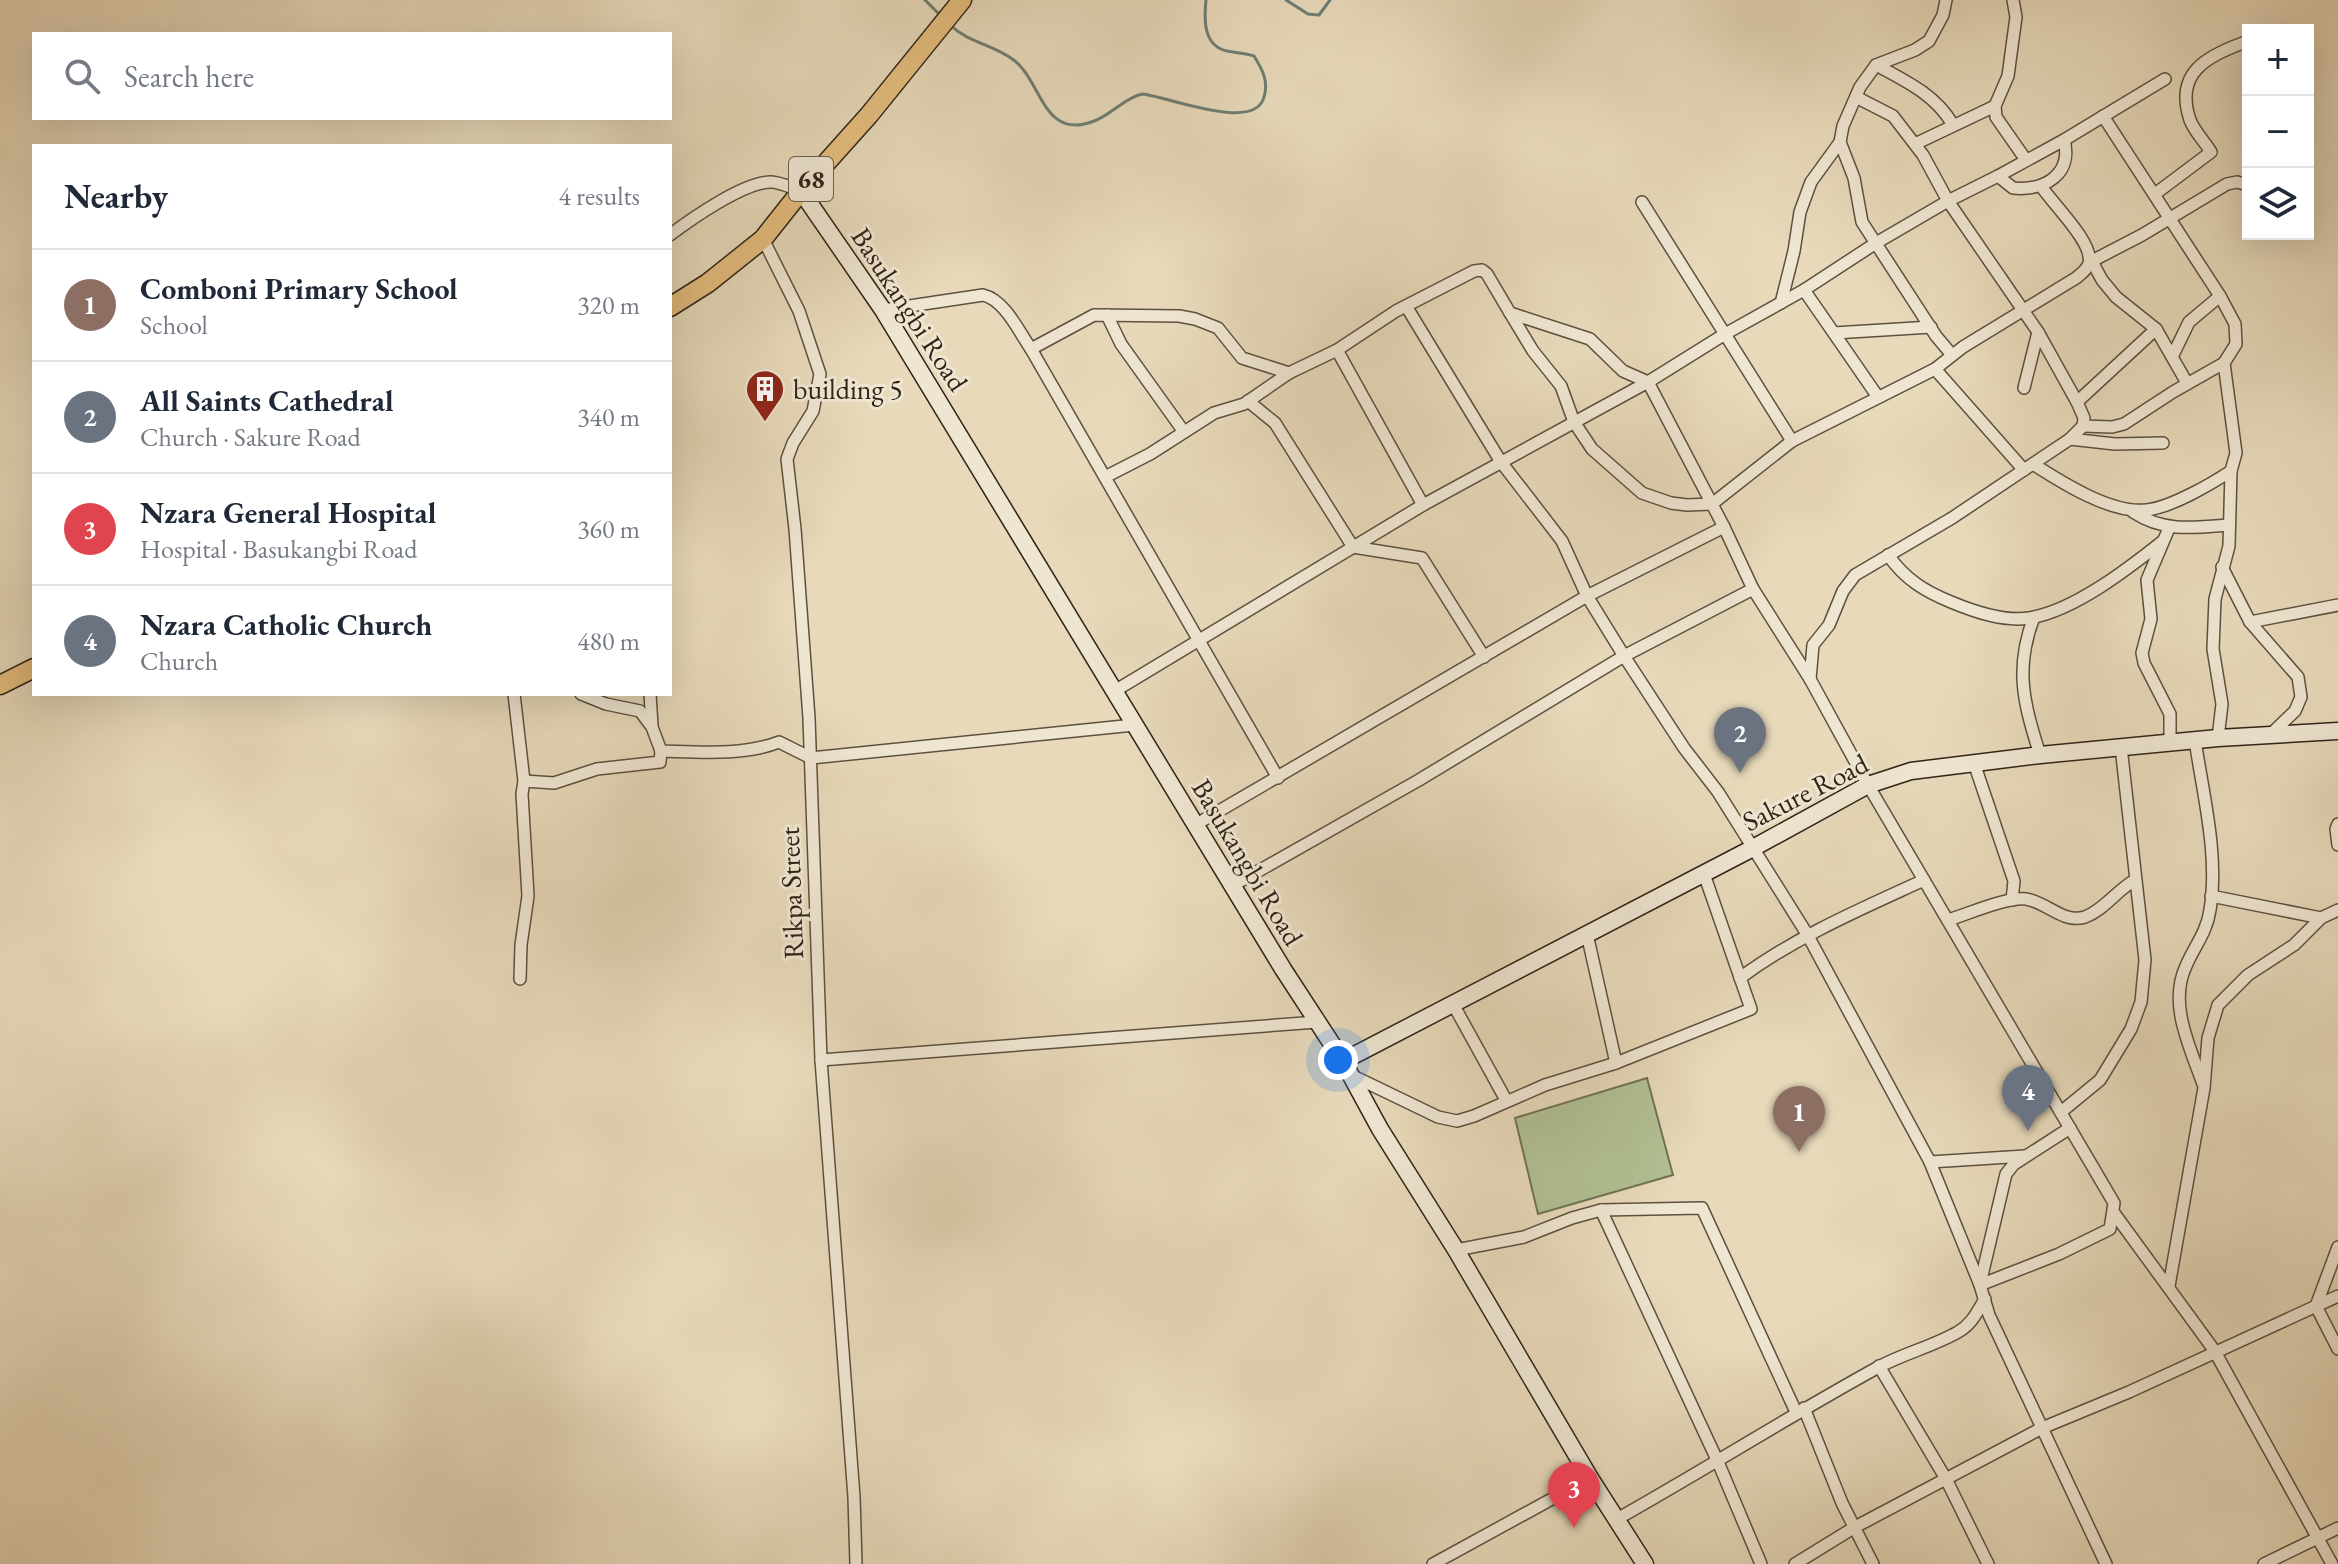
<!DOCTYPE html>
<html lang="en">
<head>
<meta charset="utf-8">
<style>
	:root { --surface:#fff; --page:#f2f2f3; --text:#1f2937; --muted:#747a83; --line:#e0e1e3; --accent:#db2777 }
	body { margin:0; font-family:"EB Garamond",serif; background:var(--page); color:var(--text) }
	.controls { position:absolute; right:24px; top:24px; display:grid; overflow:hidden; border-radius:0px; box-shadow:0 8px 32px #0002 }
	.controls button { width:72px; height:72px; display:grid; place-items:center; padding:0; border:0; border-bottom:2px solid var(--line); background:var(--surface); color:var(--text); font:40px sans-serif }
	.you { position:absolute; left:1338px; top:1060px; width:28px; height:28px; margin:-20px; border:6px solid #fff; border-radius:50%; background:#1a73e8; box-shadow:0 0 0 12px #1a73e833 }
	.badge { display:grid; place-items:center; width:52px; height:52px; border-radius:50%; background:var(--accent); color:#fff; font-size:26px; font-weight:700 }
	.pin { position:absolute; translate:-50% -66px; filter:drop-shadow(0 2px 4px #0008) }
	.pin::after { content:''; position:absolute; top:42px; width:28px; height:24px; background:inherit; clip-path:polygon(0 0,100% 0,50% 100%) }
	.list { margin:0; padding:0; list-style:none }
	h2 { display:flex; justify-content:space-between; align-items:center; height:104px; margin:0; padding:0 32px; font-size:34px }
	h2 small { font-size:26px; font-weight:400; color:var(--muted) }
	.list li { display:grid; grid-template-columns:52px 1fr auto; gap:24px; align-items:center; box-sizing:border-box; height:112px; padding:0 32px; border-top:2px solid var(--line) }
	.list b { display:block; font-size:30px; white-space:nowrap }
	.list p { margin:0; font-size:26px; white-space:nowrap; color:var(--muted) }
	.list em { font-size:26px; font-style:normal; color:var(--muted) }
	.icon { flex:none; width:44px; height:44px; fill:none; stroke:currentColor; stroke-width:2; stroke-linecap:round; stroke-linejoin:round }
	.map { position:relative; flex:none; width:2338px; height:1564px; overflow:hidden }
	.search { position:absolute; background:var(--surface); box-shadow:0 8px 32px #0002; left:32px; top:32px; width:640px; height:88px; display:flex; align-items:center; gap:20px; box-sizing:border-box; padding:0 28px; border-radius:0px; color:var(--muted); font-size:30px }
	.panel { position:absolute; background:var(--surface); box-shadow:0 8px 32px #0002; left:32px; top:144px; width:640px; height:552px; border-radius:0px }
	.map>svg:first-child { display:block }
	.green { fill:#b1c093; stroke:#707256; stroke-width:2 }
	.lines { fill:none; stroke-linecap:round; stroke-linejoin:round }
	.stream { stroke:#6d7e74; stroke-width:3 }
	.street-casing { stroke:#5d5040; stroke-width:14 }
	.secondary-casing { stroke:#2f2318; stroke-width:19 }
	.primary-casing { stroke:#2f2318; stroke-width:21 }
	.street { stroke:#efe6d2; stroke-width:11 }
	.secondary { stroke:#efe6d2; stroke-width:16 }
	.primary { stroke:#e4bc7d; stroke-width:18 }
	.labels { text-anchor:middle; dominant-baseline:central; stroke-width:6; stroke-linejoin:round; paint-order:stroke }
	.shield { fill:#efe6d2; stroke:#695e50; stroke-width:2 }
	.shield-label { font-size:26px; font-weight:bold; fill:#2f2318 }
	.street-label { font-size:28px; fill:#2f2318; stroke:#efe6d2 }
	.poi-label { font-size:28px; fill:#2f2318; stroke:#efe6d2; text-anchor:start }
</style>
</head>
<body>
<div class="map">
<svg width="2338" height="1564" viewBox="0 0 2338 1564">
	<rect width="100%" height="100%" fill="#e7d9ba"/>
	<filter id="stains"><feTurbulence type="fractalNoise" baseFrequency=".0025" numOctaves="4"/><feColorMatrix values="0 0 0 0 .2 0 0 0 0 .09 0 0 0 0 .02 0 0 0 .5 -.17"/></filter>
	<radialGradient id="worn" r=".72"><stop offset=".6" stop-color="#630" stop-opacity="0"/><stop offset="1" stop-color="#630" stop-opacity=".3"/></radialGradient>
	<path class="green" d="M1647,1078l26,97 -135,39 -23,-96z"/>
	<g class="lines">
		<g class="stream">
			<path d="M925,0l17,17"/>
			<path d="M1286,0l22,14 11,1 11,-15"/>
			<path d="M950,25c19,18 45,20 65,36 27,22 29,80 79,60 17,-6 30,-23 48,-27 25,2 113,39 122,3 5,-16 -2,-28 -10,-41 -9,-3 -17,-3 -27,-5 -24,-5 -23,-32 -21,-51"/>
		</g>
		<defs>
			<g id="street">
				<path d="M2013,0l3,17 -8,59 -13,30 1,11 30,43"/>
				<path d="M1876,65c30,16 60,30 77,60"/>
				<path d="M1840,142l14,36 8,44 74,114 16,19"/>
				<path d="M1915,144l80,-38"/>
				<path d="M1998,176l15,12c32,3 60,-14 51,-48"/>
				<path d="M2155,194l56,-42c-6,-10 -17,-21 -21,-32 -16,-47 17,-64 53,-77"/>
				<path d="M1642,202l150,239"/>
				<path d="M670,235c21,-16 74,-53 101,-53 9,0 21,6 30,9"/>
				<path d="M763,239l36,72 21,63 -7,37 -20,32 -6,16 8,70 14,189 12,342 33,437 2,67"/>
				<path d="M2089,256l13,24 14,17 40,32 31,54"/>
				<path d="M2092,261l50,-26 85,-51 10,-2 11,3"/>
				<path d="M1804,290l74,107"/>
				<path d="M1781,303l13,-52 6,-39 11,-30 29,-40 3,-16 17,-39 16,-22 39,-15 14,-9 14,-26 3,-15"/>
				<path d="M1406,306l95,156 61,79 25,55 37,60 60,92 34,44 89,142 123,228 50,123 9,30 117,249"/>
				<path d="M883,310l100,-15c22,5 36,37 48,54l63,-34 85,1 16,3 23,9 24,30 47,15"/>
				<path d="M1510,313l23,38 28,35 13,36 18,27 50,44 29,10 16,2 25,-1 80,-63 143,-72 28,-22 113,-69c5,-4 11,-8 13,-15 5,-20 -37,-60 -48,-77"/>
				<path d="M1107,315l14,29 63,88"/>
				<path d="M1834,333l97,-6"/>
				<path d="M1031,349l247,429"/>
				<path d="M1337,350l86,155"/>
				<path d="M2173,355l16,-33 31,-26"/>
				<path d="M1935,369l89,101"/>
				<path d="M2024,388l14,-56"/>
				<path d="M1248,401l27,22 78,124 69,11 62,99"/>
				<path d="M2077,402l79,-73"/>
				<path d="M2083,426l29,1 12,-3 49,-32 51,-29 12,-19 -1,-20 -15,-28 -117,-180"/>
				<path d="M2070,439l45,5 48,-1"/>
				<path d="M2033,464c28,18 78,50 113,46 24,-2 65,-26 85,-39"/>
				<path d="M1105,477l45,-23 64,-41 30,-9 45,-31 48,-23 59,-39 78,-40 8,-1 5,4 23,39 80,26 33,32 25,11 76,145 29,62 57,90 58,106 246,418 -4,26 -51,25 -79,31"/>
				<path d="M2133,512c30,20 60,16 95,13"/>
				<path d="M2169,528l-22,52 4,39 -9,34 2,10 26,51v28"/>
				<path d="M1888,555c17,24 36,36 63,47 24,10 53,20 78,16 45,-7 100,-50 134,-77"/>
				<path d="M2222,567l28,55 48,55 3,20 -6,14 -24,23"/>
				<path d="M2034,617c-20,52 -10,87 6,138"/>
				<path d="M2250,622l88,-17"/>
				<path d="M1810,679l3,-34 16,-20 14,-34 12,-16 97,-57 118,-79 13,-13 1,-8 -7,-16 -39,-70 -90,-131 -25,-46 -30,-39 -37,-19"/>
				<path d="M1113,692l310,-187 225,-123 77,-48 79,-44 72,-47 72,-42 50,-25 66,-36 101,-61"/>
				<path d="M514,694l10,87 -2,13 6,102 -7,49 -1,34"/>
				<path d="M581,694l25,10 34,7 12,16 9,24c37,1 83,5 118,-9l32,16 323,-33"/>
				<path d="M650,694l2,32"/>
				<path d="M2218,738l4,-34 -9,-55 2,-50 14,-53 2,-75 5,-18 -12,-90"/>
				<path d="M2195,740c8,55 24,115 15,170 -3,22 -16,37 -24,56 -18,38 4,81 17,118"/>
				<path d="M1974,763l40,118 -2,19"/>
				<path d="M524,781l30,2 43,-14 63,-7 1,-11"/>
				<path d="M2338,824l-2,5 2,16"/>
				<path d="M1195,825l392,-229 137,-69"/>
				<path d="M1232,886l187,-106 205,-124 129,-67"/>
				<path d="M2211,896l110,22"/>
				<path d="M1948,920c20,-6 58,-23 78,-21 21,3 37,25 59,18 19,-7 32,-27 50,-37"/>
				<path d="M1587,934l29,129"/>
				<path d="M1740,978c57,-42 121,-69 184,-98"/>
				<path d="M1453,1004l53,96"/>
				<path d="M821,1060l496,-38"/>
				<path d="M1351,1075l87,42 19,4 17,-5 71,-31 71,-22 135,-54 -47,-135"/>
				<path d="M2061,1112l39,-32 31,-51 10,-27 4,-42 -24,-213"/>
				<path d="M1930,1162l95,-6"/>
				<path d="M1601,1210l117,252 43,102"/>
				<path d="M2114,1213l100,137 118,214"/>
				<path d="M2338,1247l-22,59 22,43"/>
				<path d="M1456,1250l68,-13 48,-19 29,-8 101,-2 94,204"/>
				<path d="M1980,1284l26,-110 8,-10 56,-36"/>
				<path d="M2169,1286l35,-198 4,-50 10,-33 30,-30 46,-30 27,-27 17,-8"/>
				<path d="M1879,1366l67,113 42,85"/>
				<path d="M1804,1408l38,95 31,61"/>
				<path d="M1617,1519c87,-49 171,-102 258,-150 26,-15 57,-22 83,-37 14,-8 19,-20 27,-33"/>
				<path d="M1433,1564l157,-86"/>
				<path d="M1795,1564l60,-37 187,-99 87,-36 209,-96"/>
				<path d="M2264,1564l74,-36"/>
			</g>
			<g id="secondary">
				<path d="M801,191l82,119 400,659 60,92 37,68 76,121 134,228 55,86"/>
				<path d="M1343,1061l410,-213 115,-63 43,-14 129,-16 178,-17 120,-7"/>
			</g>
			<g id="primary">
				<path d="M670,307l38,-24 55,-44 38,-48 68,-76 93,-115"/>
				<path d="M0,685l34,-17"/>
			</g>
		</defs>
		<use href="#street" class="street-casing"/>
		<use href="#secondary" class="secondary-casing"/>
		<use href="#primary" class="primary-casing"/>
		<use href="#street" class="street"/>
		<use href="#secondary" class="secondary"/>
		<use href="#primary" class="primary"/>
	</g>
	<defs>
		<symbol id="building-pin" viewBox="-11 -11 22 30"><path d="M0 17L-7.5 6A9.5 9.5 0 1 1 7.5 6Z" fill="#8f2418" stroke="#efe6d2"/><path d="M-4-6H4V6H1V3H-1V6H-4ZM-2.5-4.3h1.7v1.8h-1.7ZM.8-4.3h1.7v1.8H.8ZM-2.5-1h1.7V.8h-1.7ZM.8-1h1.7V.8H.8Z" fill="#fff"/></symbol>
	</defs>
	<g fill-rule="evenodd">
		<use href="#building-pin" x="743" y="367" width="44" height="60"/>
	</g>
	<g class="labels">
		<rect class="shield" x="789" y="157" width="44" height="44" rx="6"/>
		<g class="shield-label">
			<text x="811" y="179">68</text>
		</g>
		<g class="street-label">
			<text transform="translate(910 309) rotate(57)">Basukangbi Road</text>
			<text transform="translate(1805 792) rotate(-27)">Sakure Road</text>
			<text transform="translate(1248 862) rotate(59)">Basukangbi Road</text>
			<text transform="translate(791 893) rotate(-92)">Rikpa Street</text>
		</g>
		<g class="poi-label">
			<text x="793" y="389">building 5</text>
		</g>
	</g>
	<rect width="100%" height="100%" filter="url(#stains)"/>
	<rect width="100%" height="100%" fill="url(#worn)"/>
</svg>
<div class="controls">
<button>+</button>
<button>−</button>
<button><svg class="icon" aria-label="layers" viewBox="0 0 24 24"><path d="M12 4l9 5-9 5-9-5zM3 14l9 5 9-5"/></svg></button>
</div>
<div class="you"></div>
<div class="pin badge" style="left:1799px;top:1152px;background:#8d6e63">1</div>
<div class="pin badge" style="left:1740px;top:773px;background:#6b7280">2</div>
<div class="pin badge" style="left:1574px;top:1528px;background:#e0444e">3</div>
<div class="pin badge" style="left:2028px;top:1131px;background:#6b7280">4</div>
<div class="search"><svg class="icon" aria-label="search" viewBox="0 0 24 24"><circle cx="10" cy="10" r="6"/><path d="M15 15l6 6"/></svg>Search here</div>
<section class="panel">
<h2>Nearby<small>4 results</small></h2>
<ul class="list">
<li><span class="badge" style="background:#8d6e63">1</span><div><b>Comboni Primary School</b><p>School</p></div><em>320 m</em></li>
<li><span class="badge" style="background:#6b7280">2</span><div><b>All Saints Cathedral</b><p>Church · Sakure Road</p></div><em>340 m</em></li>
<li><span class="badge" style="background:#e0444e">3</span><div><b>Nzara General Hospital</b><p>Hospital · Basukangbi Road</p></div><em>360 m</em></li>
<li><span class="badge" style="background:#6b7280">4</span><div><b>Nzara Catholic Church</b><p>Church</p></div><em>480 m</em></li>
</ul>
</section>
</div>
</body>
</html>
